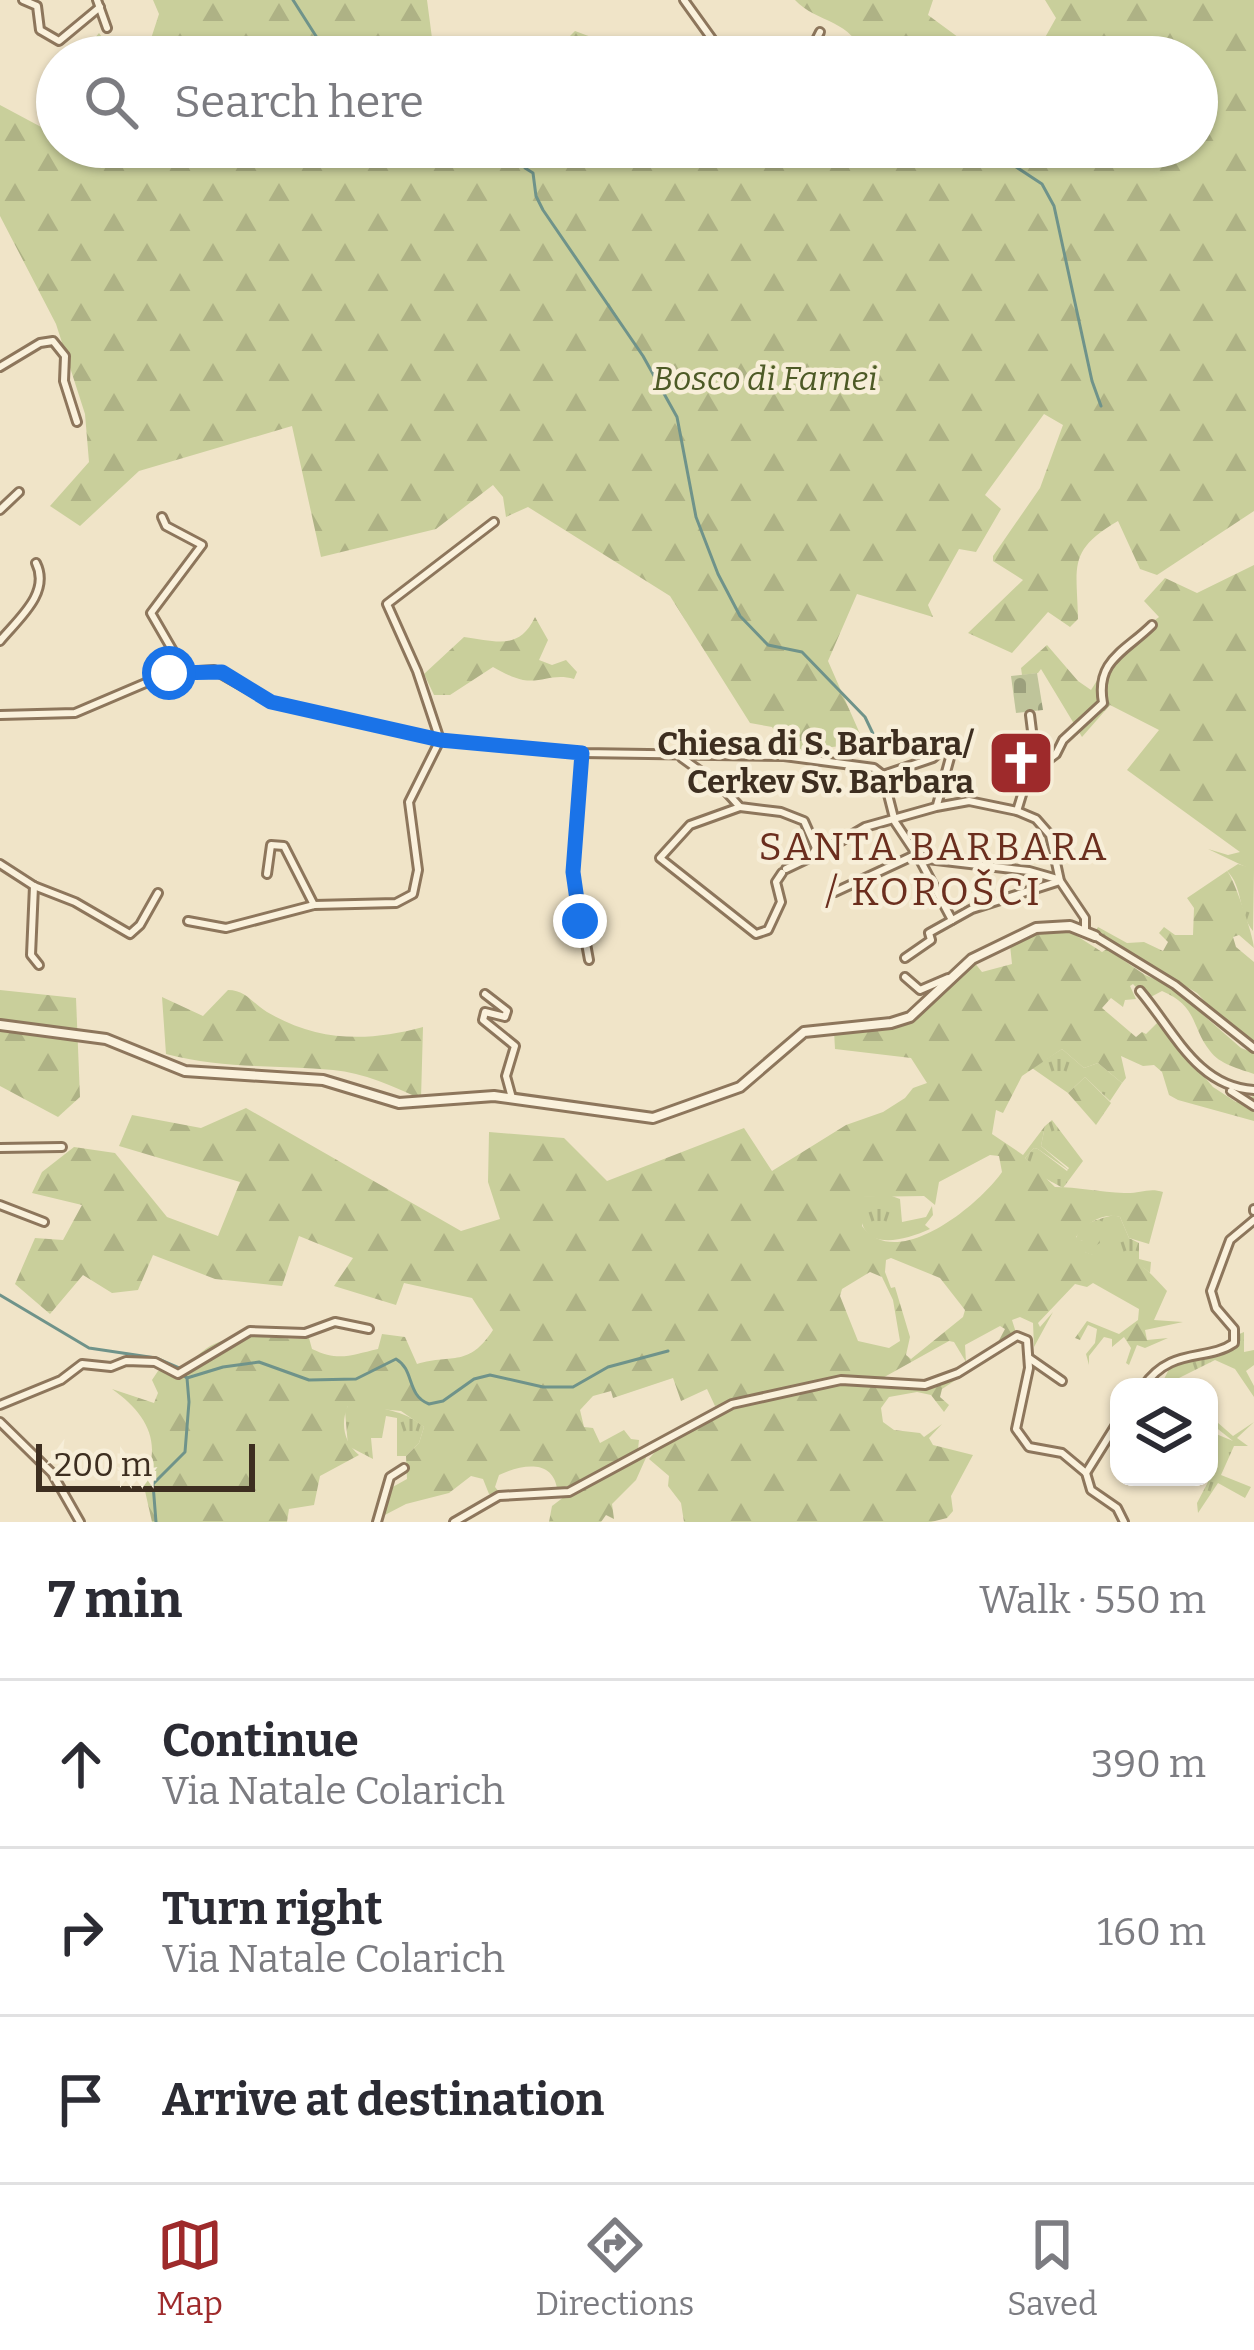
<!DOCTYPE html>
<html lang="en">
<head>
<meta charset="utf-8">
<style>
	:root { --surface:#fff; --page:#f7f7f7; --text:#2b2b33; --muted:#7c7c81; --line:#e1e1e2; --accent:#9e2a2b }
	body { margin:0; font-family:Bitter,serif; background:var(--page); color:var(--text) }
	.controls { position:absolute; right:36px; bottom:36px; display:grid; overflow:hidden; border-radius:24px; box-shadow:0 3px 9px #0004 }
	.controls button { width:108px; height:108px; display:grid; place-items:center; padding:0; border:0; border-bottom:3px solid var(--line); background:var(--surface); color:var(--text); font:60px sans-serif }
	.scale { position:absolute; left:36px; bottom:30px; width:219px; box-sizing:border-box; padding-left:12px; border:6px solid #3d2e20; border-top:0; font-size:33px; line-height:42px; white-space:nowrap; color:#3d2e20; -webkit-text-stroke:9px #f7eed8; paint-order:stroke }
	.stop { position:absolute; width:36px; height:36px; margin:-27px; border:9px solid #1a73e8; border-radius:50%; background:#fff }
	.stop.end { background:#1a73e8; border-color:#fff; box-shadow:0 3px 12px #0008 }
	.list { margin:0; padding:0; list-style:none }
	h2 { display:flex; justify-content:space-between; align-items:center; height:156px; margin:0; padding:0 48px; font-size:51px }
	h2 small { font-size:39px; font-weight:400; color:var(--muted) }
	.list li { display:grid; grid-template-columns:78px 1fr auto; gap:36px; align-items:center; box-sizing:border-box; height:168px; padding:0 48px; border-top:3px solid var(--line) }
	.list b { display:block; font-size:45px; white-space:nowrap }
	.list p { margin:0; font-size:39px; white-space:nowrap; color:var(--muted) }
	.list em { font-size:39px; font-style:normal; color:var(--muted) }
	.icon { flex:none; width:66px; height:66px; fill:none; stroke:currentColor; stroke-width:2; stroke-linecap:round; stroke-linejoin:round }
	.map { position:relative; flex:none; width:1254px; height:1522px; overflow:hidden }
	.search { position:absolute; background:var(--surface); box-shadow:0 3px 9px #0004; left:36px; right:36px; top:36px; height:132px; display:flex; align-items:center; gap:30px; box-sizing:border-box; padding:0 42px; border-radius:66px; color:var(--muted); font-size:45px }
	.sheet { height:660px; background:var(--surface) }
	nav { display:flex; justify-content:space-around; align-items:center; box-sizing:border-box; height:168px; border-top:3px solid var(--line); background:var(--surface); font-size:33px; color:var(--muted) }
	nav a { display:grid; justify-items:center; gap:6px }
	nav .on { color:var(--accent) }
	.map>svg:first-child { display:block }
	.grass { fill:url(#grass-tufts) }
	.forest { fill:url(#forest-firs); fill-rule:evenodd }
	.cemetery { fill:url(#cemetery-stones) }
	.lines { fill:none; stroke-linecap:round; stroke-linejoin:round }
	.stream { stroke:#6f938a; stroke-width:3 }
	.minor-casing { stroke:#8d765c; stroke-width:12 }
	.tertiary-casing { stroke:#8d765c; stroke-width:14 }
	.minor { stroke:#faf1dc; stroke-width:6 }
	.tertiary { stroke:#faf1dc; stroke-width:8 }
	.route { stroke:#1a73e8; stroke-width:15 }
	.labels { text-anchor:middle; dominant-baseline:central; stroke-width:9; stroke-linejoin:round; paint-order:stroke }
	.park-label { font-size:33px; font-style:italic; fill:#4d5a26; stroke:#f7eed8 }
	.poi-label { font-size:33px; font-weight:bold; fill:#3d2e20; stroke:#f7eed8; text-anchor:end }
	.quarter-label { font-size:39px; letter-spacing:3px; fill:#6b2e1e; stroke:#f7eed8 }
</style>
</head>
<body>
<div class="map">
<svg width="1254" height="1522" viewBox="0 0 1254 1522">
	<defs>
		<pattern id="grass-tufts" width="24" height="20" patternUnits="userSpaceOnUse" patternTransform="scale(3)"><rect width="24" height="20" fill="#c9cf9b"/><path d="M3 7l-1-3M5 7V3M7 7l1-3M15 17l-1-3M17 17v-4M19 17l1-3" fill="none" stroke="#aeb285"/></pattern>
		<pattern id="forest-firs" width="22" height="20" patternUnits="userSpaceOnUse" patternTransform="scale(3)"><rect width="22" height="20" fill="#c9cf9b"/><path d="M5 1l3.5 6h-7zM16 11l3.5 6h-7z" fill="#aeb285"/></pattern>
		<pattern id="cemetery-stones" width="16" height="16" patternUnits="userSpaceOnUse" patternTransform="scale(3)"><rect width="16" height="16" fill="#bfc49a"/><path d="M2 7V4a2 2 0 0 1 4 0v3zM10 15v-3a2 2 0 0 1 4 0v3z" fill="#9ca07d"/></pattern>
	</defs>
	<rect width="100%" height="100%" fill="#f0e4c8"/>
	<g class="grass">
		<path d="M1238,864l16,5 -1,62c-15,-18 -10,-45 -26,-60z"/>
		<path d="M1062,1049l22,19 14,-5 24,20 -12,18 -25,-24 -17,16 -36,-25z"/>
		<path d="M1052,1120l31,41 -20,27 -22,-12 -16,-18 9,-10 4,1 29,22 2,-3 -28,-22 4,-20z"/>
		<path d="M889,1195l11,4 2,23 24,-5 6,-11 1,9 -8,10 5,4c-35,16 -78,22 -68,-32z"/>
		<path d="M1113,1215l7,2 9,21 10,5v16l12,3 -1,11c-22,-20 -41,-11 -66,-21l13,-9 -21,-3c3,-18 22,-20 37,-25z"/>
		<path d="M1244,1332v20l10,-2v15l-8,6 8,15v11l-19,-28 -20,-9 -38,19 4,8h-9l-3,-5 -2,5h-7l9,-18 40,-16 22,-2 6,-16z"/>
		<path d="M363,1405c23,4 44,7 61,22l-5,16 -13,13h-9v-38l-11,-2 -4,22h-11l2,21 -25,-13 -3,-35 3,-5z"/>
		<path d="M1209,1415l24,21 21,-14 -17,16 11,8h-14l-13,29 30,12 -6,11 -27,-15 -20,30 -1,-10 11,-21 -8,-5h9l7,-35 -7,-11 24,10 -24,-19z"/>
	</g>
	<g class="forest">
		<path d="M153,0h274l5,38 20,19h-366l-3,-5 16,-19 8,11 40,7 12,-37z"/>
		<path d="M795,0h138l-5,15 57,42h-123c-7,-37 -46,-34 -67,-57z"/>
		<path d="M1045,0h209v511l-97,64 -17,-6 -22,-48c-51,30 -41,45 -40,98l-8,8 -22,-15 -36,41 -44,-20 55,-53 -30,-19v-5l47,-68 23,-63 -19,-11 -59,81 16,14 -25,43 -17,-3 -31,56 5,12 -76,-23 -29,67 36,82 -63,8 -15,-2 -14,-22 -22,-4 -80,-127 -142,-89 -22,10 -3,-20 -10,-12 -57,44 -115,28 -29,-131 -153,45 -59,55 -30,-20 39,-44 -4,-48 -29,-90 -56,-108v-111l43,23 14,-15v34h1140v-90h-163l22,-39z"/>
		<path d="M575,31l70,26h-96z"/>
		<path d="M1254,565v304l-2,1 -44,-21 20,6 12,-3 -113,-82 32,-40 -49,-25 -28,32 -41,-68 -3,4 -16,2 -1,-7 26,-23 31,36 13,9 26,-41 42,-32 -15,-16 21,-23 32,15z"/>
		<path d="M535,617l13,23 -9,20 13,5 14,-5 11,12 -3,7c-21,-6 -31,4 -51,1 -10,-2 -21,-8 -30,-13l-43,28h-16l-10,-21 40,-37c32,4 55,14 71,-20z"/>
		<path d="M1227,871c7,7 27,66 27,77l-15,-13 -6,2 3,10 18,15v81l-31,-22 -26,-28 -102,-61 3,-5 29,16 17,-1 19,9 5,-9 -9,-9 5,-6 11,8h18l1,-27 -7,-10z"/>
		<path d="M1041,929h25l36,23 5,-3 38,26 24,10 72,63 13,5v21c-14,-5 -35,-10 -44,-23 -19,-24 -12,-45 -48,-60l-15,8 -14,-15 -3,2 6,13 -11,1 -2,7 -12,-9 -9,10 34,29 6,-5 4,2 12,-12 55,65 23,15 18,-6v25l-76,-21 -9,-5 -7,-23 -8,-7 -11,1 -22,-10 5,22 -4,5 -24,-20 -14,5 -22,-19 -40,27 -19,37 -7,-3 -4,24 31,21 22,-29 -4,20 30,26 -33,-23 -4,-1 -9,10 30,29c22,0 46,5 69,6 15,1 25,-6 39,-1l-14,52 -20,-6 -9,-21c-18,-5 -34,7 -44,20l6,4 17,-2 1,4 -15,9c11,5 18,2 31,3 23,3 36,20 51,36l-13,29 29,2 -38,8 2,10 21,-2 -23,10 -8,-3 -8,20 -3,-2 5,-15 -7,-11 -12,10v-8l-8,-2 -15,19v9l-3,-11 9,-11 2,-14 -9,-4 -8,15 -5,-2 12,-17 32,13 19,-14 1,-11 -46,-26 -6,4 -12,-3 -37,39 2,4 13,-15 -19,35 -1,-24 -13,-6 -8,3 5,16h-8l-4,8 -31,19 22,-17 9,-17 -5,-3 -35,19 1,17 -12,-20 -5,-1 -70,39 -26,-3 -34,3 -104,26 -8,-17 -26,12 -8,-23 -60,20 -2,-7 -18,5 -13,14 4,17 9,1 7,15 24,-13 7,9 8,1 -1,9 -69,37 -12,2c-5,-30 -37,-23 -58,-13l-4,12 5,6 -11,1 -6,-15 -12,-3 -22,17 -43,11 -27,14 10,-29 18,-10 -1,-23 13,-13 5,-16 -23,-16 -53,-5c-8,17 -4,37 11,49l-39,21 -6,29 -25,4 -2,13h-135l-9,-40c21,-39 3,-69 -31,-93l42,14 4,-10 -6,-13 6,-9c36,1 34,-19 61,-29 31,-11 60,-1 90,-4l3,11c27,13 39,6 66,0l4,-15 23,3 12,27c37,-11 51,4 76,-34l-21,-32 -68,-15 -8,22 -62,-19 19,-28 -54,-22 -17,50 -67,-7 -62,-24 -15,35 -26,3 -29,-18 -33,39 -35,-30 20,-46 28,2 19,-35 -50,-12 10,-21 32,-25 41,6 52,64 51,19 22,-54 -121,-36 13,-31 69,13 45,-20 215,123 39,-12 -12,-37 1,-50 75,6 43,43 137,-53 28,43 74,-46 37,-13 22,-14 8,-10 14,-5 -16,-25 -76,-9 -1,-18 80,-13 60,-56 8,10 30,-8 -2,-19zM990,1155l9,1 3,16c-23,33 -105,101 -140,54v-29l62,-1 11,9 4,-23zM891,1258l49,20 25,32 -2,7 -52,42 -5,-4 4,-18 -15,-50 -4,1 -6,-16 1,-12zM870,1272l12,5 11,23 7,41 -11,7 -31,-7 -18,-45 2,-7z"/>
		<path d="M0,990l76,8 4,99 -22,20 -58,-31z"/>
		<path d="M228,990c18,0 24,13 39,22 51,30 101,30 156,15l-2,72c-28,-13 -57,-26 -88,-29 -57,-5 -111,-1 -167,-16l-4,-57 41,19z"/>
		<path d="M1085,1077l26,26 -15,22 -28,-32z"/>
		<path d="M977,1366l-35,23 -2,8 9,8 -5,7 -13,-17 -14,-3 -28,5 -8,11 2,14 11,8 26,3 4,4 18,-13 -13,14 4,7 40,10 -22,41 2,15 -6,7 -16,4h-247l-3,-19 -13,-17 1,-10 -20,-17c37,-49 135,-71 194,-75 28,-3 56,8 83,3 18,-4 35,-13 51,-21z"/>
		<path d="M649,1451l-13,29 -24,24 2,15 -8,-4 -5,7h-52l3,-16 21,-16z"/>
	</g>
	<path class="cemetery" d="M1037,673l6,37 -27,3 -5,-37z"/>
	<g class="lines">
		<g class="stream">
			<path d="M293,0l28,44 16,13"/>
			<path d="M516,147l9,21 8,5 3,23 7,14 100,146 34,61 19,100 22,57 22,42 28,29 34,7 63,65 10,21"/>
			<path d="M967,147l37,12 38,25 12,22 38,175 9,25"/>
			<path d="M0,1295l89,53 67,10 23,10"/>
			<path d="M183,1375l4,3 36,-11 36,-5 50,18 47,-1 40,-20c19,11 10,36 33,45l14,-3 31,-22 16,-4 53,12h30l35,-20 60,-16"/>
			<path d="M156,1522l-3,-38 32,-32 4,-50 -2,-24"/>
		</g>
		<defs>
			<g id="minor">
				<path d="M23,0l14,6 3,24 19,11 41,-34"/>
				<path d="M97,0l10,28"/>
				<path d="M684,0l41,57"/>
				<path d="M786,57l24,-5 10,-20"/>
				<path d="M0,367l40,-24 13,-2 12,15 -1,25 13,41"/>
				<path d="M0,510l19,-18"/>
				<path d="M162,517l4,9 36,19 -51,68 33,57"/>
				<path d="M0,641c18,-22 51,-48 36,-78"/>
				<path d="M0,715l75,-2 94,-40 45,-3 57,32 169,38 142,13 202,3 90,12 9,7 12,47 24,36 33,62"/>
				<path d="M1030,715l4,32 12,13"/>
				<path d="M582,753l-9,119 16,88"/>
				<path d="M682,758l40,29 18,20 41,5 23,9 12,27 20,-4 29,-17 71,-20 33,-6 48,10 19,8 14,16 10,46 25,37v12"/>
				<path d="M883,775l50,-17 22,-19"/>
				<path d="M937,805l17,-62"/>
				<path d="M740,807l-50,18 -30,33 96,76 12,-4 13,-28 -5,-20 6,-9"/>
				<path d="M1017,811l11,-36 28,-21 7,-14 40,-37c-8,-43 23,-52 49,-78"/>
				<path d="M919,858l110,13 28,8"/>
				<path d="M0,864l34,22 41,16 55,32 10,-9 18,-32"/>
				<path d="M786,869l25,-12 5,-9"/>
				<path d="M267,874l4,-29 13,1 30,59"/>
				<path d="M34,886l-3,69 8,10"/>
				<path d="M835,892l82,-38"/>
				<path d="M188,921l38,7 88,-23 82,-2 17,-9 5,-24 -9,-68 31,-62 -23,-69 -30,-67 107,-82"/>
				<path d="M1095,936l80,49 79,63"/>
				<path d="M905,958l26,-18 -2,-7 43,-24 88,-28"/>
				<path d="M905,977l15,13 28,-12"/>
				<path d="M1140,991c34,40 57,96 114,99"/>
				<path d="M485,994l22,17 -2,6 -20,-5 -2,8 32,26 -9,30 6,22"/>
				<path d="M1231,1091l23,15"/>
				<path d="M0,1148l62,-1"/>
				<path d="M0,1205l44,17"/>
				<path d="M1254,1209v2"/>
				<path d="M1029,1358l33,23"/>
				<path d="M1143,1387c28,-41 64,-25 91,-44v-14l-18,-21 -5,-17 19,-51 24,-20"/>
				<path d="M0,1405l61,-25 21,-16 29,3 15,-6 29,1 23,12 72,-43 55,2 30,-11 34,7"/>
				<path d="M0,1422l52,51 28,49"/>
				<path d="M1086,1473l33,-53"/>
				<path d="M377,1522l13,-45 14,-9"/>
				<path d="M454,1522l45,-26 70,-4 163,-88 109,-24 84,5 33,-12 59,-37 10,4 2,28 -13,61 13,18 33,6 24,20 5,17 26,18 7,14"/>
			</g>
			<path id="tertiary" d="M0,1025l106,14 79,32 138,9 76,23 95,-7 159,22 87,-31 64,-55 87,-9 19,-6 62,-58 64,-31 34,-2 25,10"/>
		</defs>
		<use href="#minor" class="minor-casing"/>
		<use href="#tertiary" class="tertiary-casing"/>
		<use href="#minor" class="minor"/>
		<use href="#tertiary" class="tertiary"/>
	</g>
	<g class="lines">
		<path class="route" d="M169,673l53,-1 49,30 169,38 142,13 -9,119 7,49"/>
	</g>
	<defs>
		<symbol id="church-square" viewBox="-11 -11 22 22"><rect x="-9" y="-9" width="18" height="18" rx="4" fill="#9e2a2b" stroke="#f7eed8"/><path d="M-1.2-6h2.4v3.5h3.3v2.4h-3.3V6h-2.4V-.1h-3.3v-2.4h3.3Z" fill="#fff"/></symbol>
	</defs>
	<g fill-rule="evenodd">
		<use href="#church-square" x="983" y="725" width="76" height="76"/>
	</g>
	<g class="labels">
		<g class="park-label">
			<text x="765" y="379">Bosco di Farnei</text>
		</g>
		<g class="poi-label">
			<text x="974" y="744">Chiesa di S. Barbara/<tspan x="974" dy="38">Cerkev Sv. Barbara</tspan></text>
		</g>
		<g class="quarter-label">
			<text x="934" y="847">SANTA BARBARA<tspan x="934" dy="45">/ KOROŠCI</tspan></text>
		</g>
	</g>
</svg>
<div class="controls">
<button><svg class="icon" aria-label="layers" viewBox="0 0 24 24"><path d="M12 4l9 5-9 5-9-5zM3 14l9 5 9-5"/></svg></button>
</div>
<div class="scale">200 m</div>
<div class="stop" style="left:169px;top:673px"></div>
<div class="stop end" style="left:580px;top:921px"></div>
<div class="search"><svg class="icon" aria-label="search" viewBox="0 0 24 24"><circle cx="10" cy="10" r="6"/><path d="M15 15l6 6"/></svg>Search here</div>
</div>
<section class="sheet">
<h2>7 min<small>Walk · 550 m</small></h2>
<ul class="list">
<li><svg class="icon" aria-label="ahead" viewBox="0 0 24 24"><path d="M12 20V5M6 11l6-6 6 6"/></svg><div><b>Continue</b><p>Via Natale Colarich</p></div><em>390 m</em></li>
<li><svg class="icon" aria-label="right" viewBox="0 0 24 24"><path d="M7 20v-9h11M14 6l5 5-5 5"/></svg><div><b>Turn right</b><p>Via Natale Colarich</p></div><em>160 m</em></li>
<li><svg class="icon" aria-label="arrive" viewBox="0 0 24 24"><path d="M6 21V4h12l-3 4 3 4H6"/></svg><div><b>Arrive at destination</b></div></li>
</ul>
</section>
<nav>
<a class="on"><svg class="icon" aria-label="map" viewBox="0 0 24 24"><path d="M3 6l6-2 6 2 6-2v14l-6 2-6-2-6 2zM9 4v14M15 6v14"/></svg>Map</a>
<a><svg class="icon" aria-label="directions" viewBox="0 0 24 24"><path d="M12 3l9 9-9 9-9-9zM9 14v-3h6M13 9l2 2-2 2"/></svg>Directions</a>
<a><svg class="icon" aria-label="saved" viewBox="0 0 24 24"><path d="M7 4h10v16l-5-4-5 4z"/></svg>Saved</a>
</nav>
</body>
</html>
